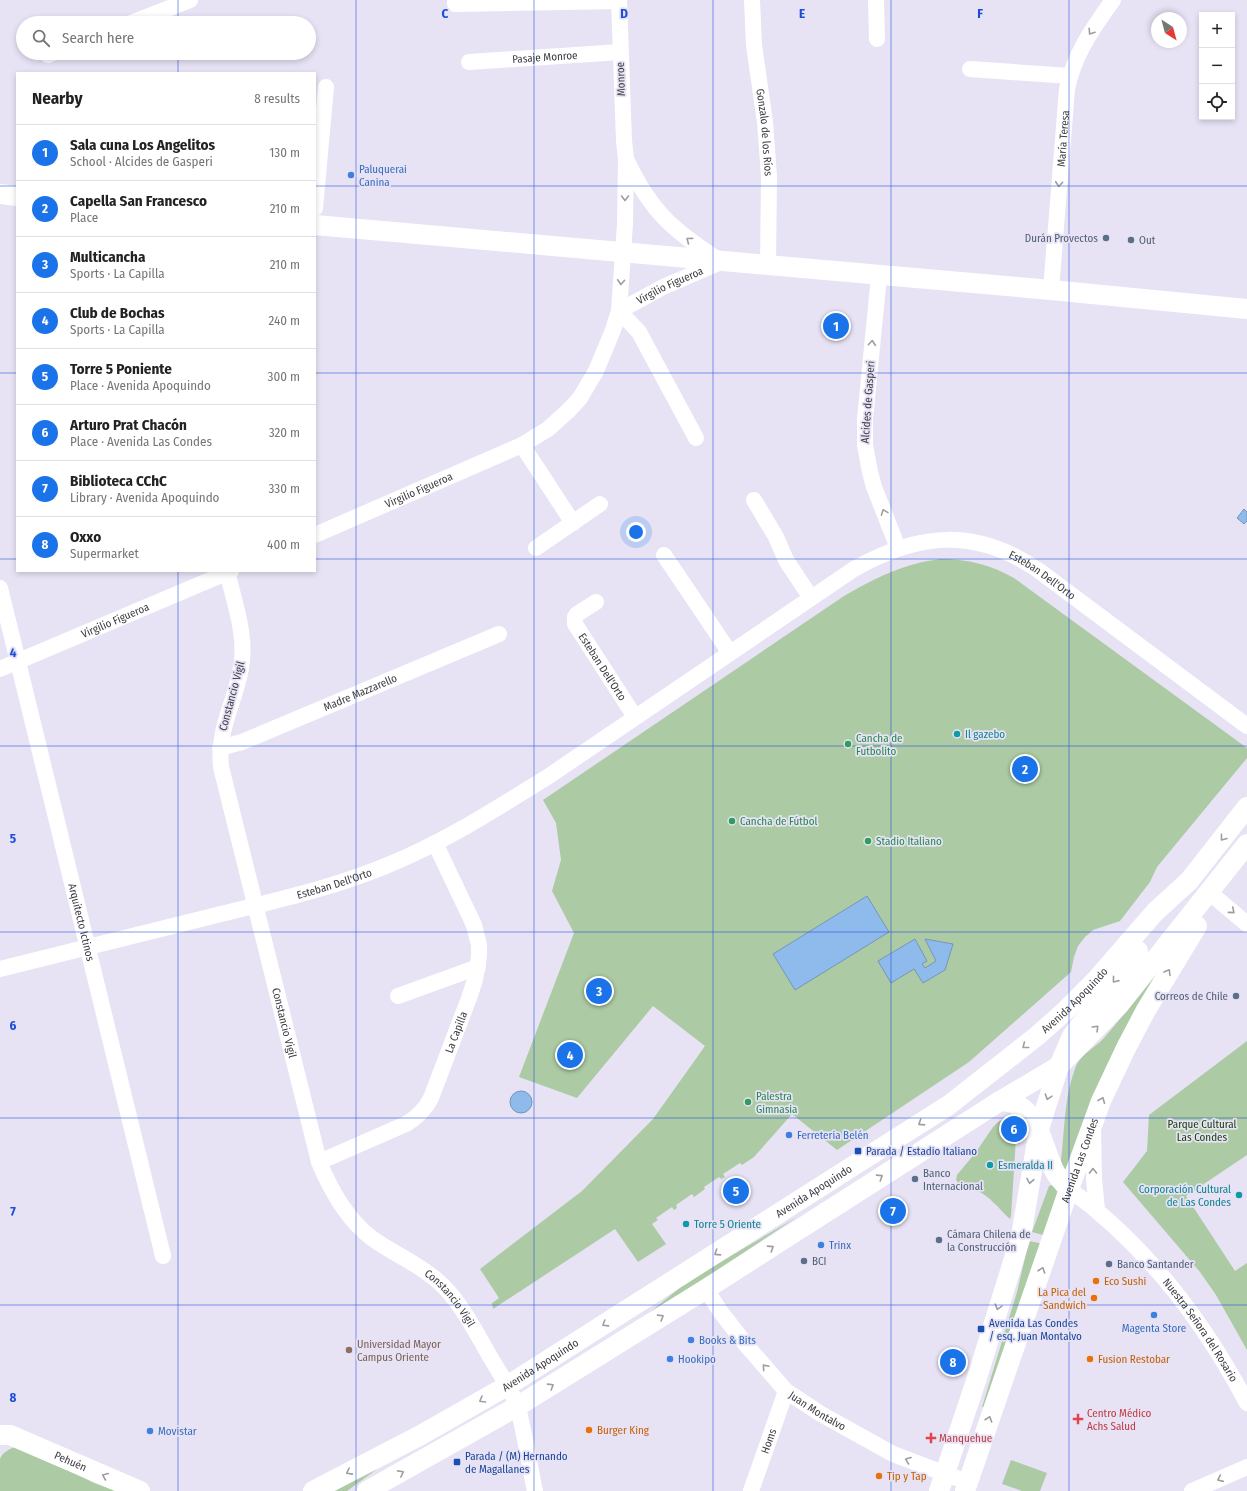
<!DOCTYPE html>
<html lang="en">
<head>
<meta charset="utf-8">
<style>
	:root { --surface:#fff; --page:#f6f6f6; --text:#222; --muted:#767676; --line:#e0e0e0; --accent:#1a73e8 }
	body { margin:0; font-family:"Fira Sans Condensed",sans-serif; background:var(--page); color:var(--text) }
	.controls { position:absolute; right:12px; top:12px; display:grid; overflow:hidden; border-radius:0px; box-shadow:0 2px 6px #0003 }
	.controls button { width:36px; height:36px; display:grid; place-items:center; padding:0; border:0; border-bottom:1px solid var(--line); background:var(--surface); color:var(--text); font:20px sans-serif }
	.compass { position:absolute; left:1151px; top:12px; width:36px; height:36px; border-radius:50%; background:var(--surface); box-shadow:0 2px 6px #0003; rotate:144deg }
	.you { position:absolute; left:636px; top:532px; width:14px; height:14px; margin:-10px; border:3px solid #fff; border-radius:50%; background:#1a73e8; box-shadow:0 0 0 6px #1a73e833 }
	.badge { display:grid; place-items:center; width:26px; height:26px; border-radius:50%; background:var(--accent); color:#fff; font-size:13px; font-weight:700 }
	.pin { position:absolute; translate:-50% -50%; border:2px solid #fff; box-shadow:0 1px 4px #0006 }
	.list { margin:0; padding:0; list-style:none }
	h2 { display:flex; justify-content:space-between; align-items:center; height:52px; margin:0; padding:0 16px; font-size:17px }
	h2 small { font-size:13px; font-weight:400; color:var(--muted) }
	.list li { display:grid; grid-template-columns:26px 1fr auto; gap:12px; align-items:center; box-sizing:border-box; height:56px; padding:0 16px; border-top:1px solid var(--line) }
	.list b { display:block; font-size:15px; white-space:nowrap }
	.list p { margin:0; font-size:13px; white-space:nowrap; color:var(--muted) }
	.list em { font-size:13px; font-style:normal; color:var(--muted) }
	.icon { flex:none; width:22px; height:22px; fill:none; stroke:currentColor; stroke-width:2; stroke-linecap:round; stroke-linejoin:round }
	.map { position:relative; flex:none; width:1247px; height:1491px; overflow:hidden }
	.search { position:absolute; background:var(--surface); box-shadow:0 2px 6px #0003; left:16px; top:16px; width:300px; height:44px; display:flex; align-items:center; gap:10px; box-sizing:border-box; padding:0 14px; border-radius:22px; color:var(--muted); font-size:15px }
	.panel { position:absolute; background:var(--surface); box-shadow:0 2px 6px #0003; left:16px; top:72px; width:300px; height:500px; border-radius:0px }
	.map>svg:first-child { display:block }
	.green { fill:#accaa4 }
	.water { fill:#8fbbec; stroke:#7695b9 }
	.lines { fill:none; stroke-linecap:round; stroke-linejoin:round }
	.minor { stroke:#fff; stroke-width:16 }
	.major { stroke:#fff; stroke-width:20 }
	.oneway { stroke:#9e9ea1 }
	.grid { fill:none; stroke:#1d4ed8; stroke-width:1; stroke-opacity:0.55 }
	.shop-dot { fill:#3f7fe0; stroke:#e7e3f5; stroke-width:1.5 }
	.service-dot { fill:#5c6f8a; stroke:#e7e3f5; stroke-width:1.5 }
	.culture-dot { fill:#0f9aa8; stroke:#e7e3f5; stroke-width:1.5 }
	.leisure-dot { fill:#2e9e5b; stroke:#e7e3f5; stroke-width:1.5 }
	.transit-dot { fill:#1a4fb4; stroke:#e7e3f5; stroke-width:1.5 }
	.food-dot { fill:#e8710a; stroke:#e7e3f5; stroke-width:1.5 }
	.education-dot { fill:#8d6e63; stroke:#e7e3f5; stroke-width:1.5 }
	.health-dot { fill:#e0444e; stroke:#e7e3f5; stroke-width:1.5 }
	.labels { text-anchor:middle; dominant-baseline:central; stroke-width:3.5; stroke-linejoin:round; paint-order:stroke }
	.street-label { font-size:11px; fill:#3d3c43; stroke:#e7e3f5 }
	.shop-label { font-size:11px; fill:#366cbe; stroke:#e7e3f5; text-anchor:start }
	.service-label { font-size:11px; fill:#4e5e75; stroke:#e7e3f5; text-anchor:start }
	.culture-label { font-size:11px; fill:#0d838f; stroke:#e7e3f5; text-anchor:start }
	.leisure-label { font-size:11px; fill:#27864d; stroke:#e7e3f5; text-anchor:start }
	.park-label { font-size:11px; fill:#133a04; stroke:#e7e3f5 }
	.transit-label { font-size:11px; fill:#164399; stroke:#e7e3f5; text-anchor:start }
	.food-label { font-size:11px; fill:#c56008; stroke:#e7e3f5; text-anchor:start }
	.education-label { font-size:11px; fill:#785e54; stroke:#e7e3f5; text-anchor:start }
	.health-label { font-size:11px; fill:#be3a42; stroke:#e7e3f5; text-anchor:start }
	.grid-label { font-size:13px; text-anchor:middle; font-weight:bold; fill:#1d4ed8; stroke:#e7e3f5; stroke-width:3.5; stroke-linejoin:round; paint-order:stroke }
</style>
</head>
<body>
<div class="map">
<svg width="1247" height="1491" viewBox="0 0 1247 1491">
	<rect width="100%" height="100%" fill="#e7e3f5"/>
	<g class="green">
		<path d="M941,559c27,0 50,6 73,19l233,170v10l-90,109 -7,15 -30,39 -27,9 -8,7 -7,9 -4,11 -3,15 -102,90 -132,88 -45,-36 -38,43 -12,8 -2,-2 -17,11 2,3 -4,2 -2,-2 -15,10 1,2 -11,8 -2,-3 -16,11 1,3 -3,2 -2,-3 -16,11 2,2 -6,4 14,20 -28,18 -23,-33 -122,80 -1,-6 7,-5 -19,-29 102,-78 71,-72 52,-73 -52,-40 -76,92 -58,-21 55,-144 -22,-42 9,-31 -5,-37 -13,-23 301,-204c31,-18 61,-33 97,-37z"/>
		<path d="M1177,947l-109,224 -8,-3c5,-33 3,-67 15,-99 4,-14 20,-21 29,-31 26,-30 49,-60 73,-91z"/>
		<path d="M1247,1041v114l-61,41 49,75 12,-8v87l-31,-55 -16,-23 -77,-90 24,-31 2,-36z"/>
		<path d="M1006,1119l9,5 3,6 -2,8 -5,78 -1,3c-13,-12 -18,-21 -35,-30 -7,-4 -14,-1 -19,-9l1,-5 19,-23 17,-25 6,-6z"/>
		<path d="M1052,1185l6,4 -11,47 -15,-4 17,-46z"/>
		<path d="M797,1217l-165,110 56,-46z"/>
		<path d="M1029,1241l15,3 -59,163h-3l35,-115z"/>
		<path d="M14,1447l10,1 70,35 22,8h-116v-32c2,-6 8,-9 14,-12z"/>
		<path d="M1011,1460l36,13 -7,18h-18l-20,-7z"/>
		<path d="M388,1461l-41,30h-14z"/>
	</g>
	<g class="water">
		<path d="M1244,509l3,3v9l-3,3 -7,-6z"/>
		<path d="M867,896l22,36 -94,58 -22,-36z"/>
		<path d="M915,939l12,22 -5,3 3,4 11,-7 -11,-22 28,5 -8,26 -22,13 -9,-14 -23,14 -13,-22z"/>
		<circle cx="521" cy="1102" r="11"/>
	</g>
	<g class="lines">
		<g class="minor">
			<path d="M455,0v4l164,-3"/>
			<path id="s1" d="M752,0l2,45 11,77 2,27 2,28 -1,89"/>
			<path d="M876,0l1,39"/>
			<path d="M131,23l59,-23"/>
			<path d="M48,55l5,-2"/>
			<path id="s2" d="M469,62l151,-10"/>
			<path d="M970,69l100,7"/>
			<path d="M627,161c24,51 47,70 93,100"/>
			<path d="M315,208l11,-121"/>
			<path d="M879,276l-14,143v26l5,27 4,15 24,61"/>
			<path id="s3" d="M1051,290l16,-201c7,-35 26,-61 46,-89"/>
			<path d="M619,311l20,21 57,106"/>
			<path id="s4" d="M619,311l44,-24 58,-25"/>
			<path d="M522,445l51,78"/>
			<path d="M754,500l22,37 10,23 25,38"/>
			<path id="s5" d="M315,535l207,-90 26,-16 21,-19 11,-12 16,-27 17,-41 6,-19 6,-87 1,-65 -2,-18 -5,-141"/>
			<path d="M536,548l64,-44"/>
			<path d="M664,555l66,98"/>
			<path id="s6" d="M227,571c7,31 20,64 14,97 -6,35 -24,61 -20,99l98,395c12,29 28,58 54,77 21,15 46,25 66,43 23,21 37,51 53,78 8,14 21,32 26,48 7,27 11,55 17,83"/>
			<path id="s7" d="M0,588l163,668"/>
			<path id="s8" d="M596,602l-19,12 -2,3v7l60,93"/>
			<path id="s9" d="M0,669l231,-98"/>
			<path id="s10" d="M220,748l22,-6 257,-108"/>
			<path d="M1216,898l31,26"/>
			<path id="s11" d="M0,969c72,-18 145,-36 217,-54 57,-14 116,-27 171,-50 57,-23 109,-57 161,-89l305,-207c64,-36 121,-42 184,1l209,156"/>
			<path d="M398,996l80,-29"/>
			<path d="M1093,1130l1,49 3,31"/>
			<path id="s12" d="M319,1162l87,-38c12,-7 19,-14 25,-26l38,-100 6,-18 4,-24v-11l-5,-20 -39,-82"/>
			<path id="s13" d="M1069,1189c77,56 134,131 178,214"/>
			<path id="s14" d="M706,1289l14,22 27,35 39,45 35,23 72,40 74,28"/>
			<path id="s15" d="M751,1491l35,-100"/>
			<path d="M1192,1491l55,-24"/>
		</g>
		<g class="major">
			<path d="M0,194l17,2"/>
			<path d="M315,225l736,65 196,19"/>
			<path d="M1000,1101c40,1 41,45 55,71 4,7 9,12 14,17"/>
			<path id="s16" d="M0,1435h10l130,56"/>
			<path id="s17" d="M313,1491l108,-56 86,-49 442,-281 88,-69 27,-24 31,-31 60,-69 34,-31 58,-74"/>
			<path d="M367,1491l151,-85 188,-117 294,-188 59,-35 60,-61 128,-161"/>
			<path d="M939,1491l37,-110 45,-145 18,-107 20,-63 13,-30 66,-85"/>
			<path id="s18" d="M965,1491l104,-302 32,-88 25,-53 20,-38 51,-84"/>
		</g>
	</g>
	<defs><path id="oneway-chevron" d="M-2-3.5L2.5 0L-2 3.5" fill="none" stroke-width="1.6" stroke-linecap="round" stroke-linejoin="round"/></defs>
	<g class="oneway">
		<use href="#oneway-chevron" transform="translate(1091 32) rotate(123)"/>
		<use href="#oneway-chevron" transform="translate(1059 184) rotate(95)"/>
		<use href="#oneway-chevron" transform="translate(625 198) rotate(90)"/>
		<use href="#oneway-chevron" transform="translate(689 240) rotate(-143)"/>
		<use href="#oneway-chevron" transform="translate(621 282) rotate(94)"/>
		<use href="#oneway-chevron" transform="translate(872 343) rotate(-85)"/>
		<use href="#oneway-chevron" transform="translate(884 512) rotate(-111)"/>
		<use href="#oneway-chevron" transform="translate(1223 838) rotate(128)"/>
		<use href="#oneway-chevron" transform="translate(1232 911) rotate(40)"/>
		<use href="#oneway-chevron" transform="translate(1168 972) rotate(-59)"/>
		<use href="#oneway-chevron" transform="translate(1115 980) rotate(129)"/>
		<use href="#oneway-chevron" transform="translate(1096 1028) rotate(-45)"/>
		<use href="#oneway-chevron" transform="translate(1025 1046) rotate(142)"/>
		<use href="#oneway-chevron" transform="translate(1048 1097) rotate(108)"/>
		<use href="#oneway-chevron" transform="translate(1102 1100) rotate(-68)"/>
		<use href="#oneway-chevron" transform="translate(921 1123) rotate(147)"/>
		<use href="#oneway-chevron" transform="translate(1093 1171) rotate(-91)"/>
		<use href="#oneway-chevron" transform="translate(880 1177) rotate(-33)"/>
		<use href="#oneway-chevron" transform="translate(1030 1181) rotate(100)"/>
		<use href="#oneway-chevron" transform="translate(771 1248) rotate(-33)"/>
		<use href="#oneway-chevron" transform="translate(717 1253) rotate(147)"/>
		<use href="#oneway-chevron" transform="translate(1042 1270) rotate(-71)"/>
		<use href="#oneway-chevron" transform="translate(998 1307) rotate(107)"/>
		<use href="#oneway-chevron" transform="translate(661 1317) rotate(-32)"/>
		<use href="#oneway-chevron" transform="translate(605 1324) rotate(148)"/>
		<use href="#oneway-chevron" transform="translate(765 1367) rotate(-131)"/>
		<use href="#oneway-chevron" transform="translate(551 1386) rotate(-32)"/>
		<use href="#oneway-chevron" transform="translate(482 1400) rotate(150)"/>
		<use href="#oneway-chevron" transform="translate(989 1419) rotate(-71)"/>
		<use href="#oneway-chevron" transform="translate(908 1460) rotate(-159)"/>
		<use href="#oneway-chevron" transform="translate(349 1472) rotate(152)"/>
		<use href="#oneway-chevron" transform="translate(401 1473) rotate(-28)"/>
		<use href="#oneway-chevron" transform="translate(105 1476) rotate(-157)"/>
		<use href="#oneway-chevron" transform="translate(1220 1479) rotate(156)"/>
	</g>
	<path class="grid" d="M178,0v23M356,0v1491M534,0v1491M713,0v1491M891,0v1491M1069,0v1491M178,53v20M0,186h17M315,186h932M0,373h17M315,373h932M0,559h17M315,559h932M178,571v920M0,746h1247M0,932h1247M0,1118h1247M0,1305h1247"/>
	<g class="shop-dot">
		<circle cx="351" cy="175" r="4"/>
		<circle cx="789" cy="1135" r="4"/>
		<circle cx="821" cy="1245" r="4"/>
		<circle cx="1154" cy="1315" r="4"/>
		<circle cx="691" cy="1340" r="4"/>
		<circle cx="670" cy="1359" r="4"/>
		<circle cx="150" cy="1431" r="4"/>
	</g>
	<g class="service-dot">
		<circle cx="1106" cy="238" r="4"/>
		<circle cx="1131" cy="240" r="4"/>
		<circle cx="1236" cy="996" r="4"/>
		<circle cx="915" cy="1179" r="4"/>
		<circle cx="939" cy="1240" r="4"/>
		<circle cx="804" cy="1261" r="4"/>
		<circle cx="1109" cy="1264" r="4"/>
	</g>
	<g class="culture-dot">
		<circle cx="957" cy="734" r="4"/>
		<circle cx="990" cy="1165" r="4"/>
		<circle cx="1239" cy="1195" r="4"/>
		<circle cx="686" cy="1224" r="4"/>
	</g>
	<g class="leisure-dot">
		<circle cx="848" cy="744" r="4"/>
		<circle cx="732" cy="821" r="4"/>
		<circle cx="868" cy="841" r="4"/>
		<circle cx="748" cy="1102" r="4"/>
	</g>
	<g class="transit-dot">
		<rect x="854" y="1147" width="8" height="8" rx="2"/>
		<rect x="977" y="1325" width="8" height="8" rx="2"/>
		<rect x="453" y="1458" width="8" height="8" rx="2"/>
	</g>
	<g class="food-dot">
		<circle cx="1096" cy="1281" r="4"/>
		<circle cx="1094" cy="1298" r="4"/>
		<circle cx="1090" cy="1359" r="4"/>
		<circle cx="589" cy="1430" r="4"/>
		<circle cx="879" cy="1476" r="4"/>
	</g>
	<circle class="education-dot" cx="349" cy="1350" r="4"/>
	<g class="health-dot">
		<path d="M1076 1413h4v4h4v4h-4v4h-4v-4h-4v-4h4z"/>
		<path d="M929 1432h4v4h4v4h-4v4h-4v-4h-4v-4h4z"/>
	</g>
	<g class="labels">
		<g class="street-label">
			<text stroke="none"><textPath href="#s2" startOffset="76">Pasaje Monroe</textPath></text>
			<text transform="translate(621 79) rotate(-92)">Monroe</text>
			<text stroke="none"><textPath href="#s1" startOffset="133">Gonzalo de los Ríos</textPath></text>
			<text stroke="none"><textPath href="#s3" startOffset="152">María Teresa</textPath></text>
			<text stroke="none"><textPath href="#s4" startOffset="57">Virgilio Figueroa</textPath></text>
			<text transform="translate(868 402) rotate(-86)">Alcides de Gasperi</text>
			<text stroke="none"><textPath href="#s5" startOffset="113">Virgilio Figueroa</textPath></text>
			<text stroke="none"><textPath href="#s11" startOffset="1157">Esteban Dell'Orto</textPath></text>
			<text stroke="none"><textPath href="#s9" startOffset="125">Virgilio Figueroa</textPath></text>
			<text stroke="none"><textPath href="#s8" startOffset="84">Esteban Dell'Orto</textPath></text>
			<text stroke="none"><textPath href="#s10" startOffset="151">Madre Mazzarello</textPath></text>
			<text transform="translate(232 696) rotate(-75)">Constancio Vigil</text>
			<text stroke="none"><textPath href="#s11" startOffset="345">Esteban Dell'Orto</textPath></text>
			<text stroke="none"><textPath href="#s7" startOffset="344">Arquitecto Ictinos</textPath></text>
			<text stroke="none"><textPath href="#s17" startOffset="908">Avenida Apoquindo</textPath></text>
			<text stroke="none"><textPath href="#s6" startOffset="464">Constancio Vigil</textPath></text>
			<text stroke="none"><textPath href="#s12" startOffset="202">La Capilla</textPath></text>
			<text stroke="none"><textPath href="#s18" startOffset="350">Avenida Las Condes</textPath></text>
			<text stroke="none"><textPath href="#s17" startOffset="584">Avenida Apoquindo</textPath></text>
			<text stroke="none"><textPath href="#s6" startOffset="801">Constancio Vigil</textPath></text>
			<text stroke="none"><textPath href="#s13" startOffset="194">Nuestra Señora del Rosario</textPath></text>
			<text stroke="none"><textPath href="#s17" startOffset="260">Avenida Apoquindo</textPath></text>
			<text stroke="none"><textPath href="#s14" startOffset="167">Juan Montalvo</textPath></text>
			<text stroke="none"><textPath href="#s15" startOffset="53">Homs</textPath></text>
			<text stroke="none"><textPath href="#s16" startOffset="76">Pehuén</textPath></text>
		</g>
		<g class="shop-label">
			<text x="359" y="169">Paluquerai<tspan x="359" dy="13">Canina</tspan></text>
			<text x="797" y="1135">Ferreteria Belén</text>
			<text x="829" y="1245">Trinx</text>
			<text x="1154" y="1328" text-anchor="middle">Magenta Store</text>
			<text x="699" y="1340">Books &amp; Bits</text>
			<text x="678" y="1359">Hookipo</text>
			<text x="158" y="1431">Movistar</text>
		</g>
		<g class="service-label">
			<text x="1098" y="238" text-anchor="end">Durán Provectos</text>
			<text x="1139" y="240">Out</text>
			<text x="1228" y="996" text-anchor="end">Correos de Chile</text>
			<text x="923" y="1173">Banco<tspan x="923" dy="13">Internacional</tspan></text>
			<text x="947" y="1234">Cámara Chilena de<tspan x="947" dy="13">la Construcción</tspan></text>
			<text x="812" y="1261">BCI</text>
			<text x="1117" y="1264">Banco Santander</text>
		</g>
		<g class="culture-label">
			<text x="965" y="734">Il gazebo</text>
			<text x="998" y="1165">Esmeralda II</text>
			<text x="1231" y="1189" text-anchor="end">Corporación Cultural<tspan x="1231" dy="13">de Las Condes</tspan></text>
			<text x="694" y="1224">Torre 5 Oriente</text>
		</g>
		<g class="leisure-label">
			<text x="856" y="738">Cancha de<tspan x="856" dy="13">Futbolito</tspan></text>
			<text x="740" y="821">Cancha de Fútbol</text>
			<text x="876" y="841">Stadio Italiano</text>
			<text x="756" y="1096">Palestra<tspan x="756" dy="13">Gimnasia</tspan></text>
		</g>
		<g class="park-label">
			<text x="1202" y="1124">Parque Cultural<tspan x="1202" dy="13">Las Condes</tspan></text>
		</g>
		<g class="transit-label">
			<text x="866" y="1151">Parada / Estadio Italiano</text>
			<text x="989" y="1323">Avenida Las Condes<tspan x="989" dy="13">/ esq. Juan Montalvo</tspan></text>
			<text x="465" y="1456">Parada / (M) Hernando<tspan x="465" dy="13">de Magallanes</tspan></text>
		</g>
		<g class="food-label">
			<text x="1104" y="1281">Eco Sushi</text>
			<text x="1086" y="1292" text-anchor="end">La Pica del<tspan x="1086" dy="13">Sandwich</tspan></text>
			<text x="1098" y="1359">Fusion Restobar</text>
			<text x="597" y="1430">Burger King</text>
			<text x="887" y="1476">Tip y Tap</text>
		</g>
		<g class="education-label">
			<text x="357" y="1344">Universidad Mayor<tspan x="357" dy="13">Campus Oriente</tspan></text>
		</g>
		<g class="health-label">
			<text x="1087" y="1413">Centro Médico<tspan x="1087" dy="13">Achs Salud</tspan></text>
			<text x="939" y="1438">Manquehue</text>
		</g>
	</g>
	<g class="grid-label">
		<text x="445" y="18">C</text>
		<text x="624" y="18">D</text>
		<text x="802" y="18">E</text>
		<text x="980" y="18">F</text>
		<text x="13" y="657">4</text>
		<text x="13" y="843">5</text>
		<text x="13" y="1030">6</text>
		<text x="13" y="1216">7</text>
		<text x="13" y="1402">8</text>
	</g>
</svg>
<div class="controls">
<button>+</button>
<button>−</button>
<button><svg class="icon" aria-label="locate" viewBox="0 0 24 24"><circle cx="12" cy="12" r="6"/><path d="M12 2v4M12 18v4M2 12h4M18 12h4"/></svg></button>
</div>
<svg class="compass" viewBox="-18 -18 36 36"><path d="M0-13l5 13h-10z" fill="#e53935"/><path d="M0 13l5-13h-10z" fill="#767676"/></svg>
<div class="you"></div>
<div class="pin badge" style="left:836px;top:326px">1</div>
<div class="pin badge" style="left:1025px;top:769px">2</div>
<div class="pin badge" style="left:599px;top:991px">3</div>
<div class="pin badge" style="left:570px;top:1055px">4</div>
<div class="pin badge" style="left:736px;top:1191px">5</div>
<div class="pin badge" style="left:1014px;top:1129px">6</div>
<div class="pin badge" style="left:893px;top:1211px">7</div>
<div class="pin badge" style="left:953px;top:1362px">8</div>
<div class="search"><svg class="icon" aria-label="search" viewBox="0 0 24 24"><circle cx="10" cy="10" r="6"/><path d="M15 15l6 6"/></svg>Search here</div>
<section class="panel">
<h2>Nearby<small>8 results</small></h2>
<ul class="list">
<li><span class="badge">1</span><div><b>Sala cuna Los Angelitos</b><p>School · Alcides de Gasperi</p></div><em>130 m</em></li>
<li><span class="badge">2</span><div><b>Capella San Francesco</b><p>Place</p></div><em>210 m</em></li>
<li><span class="badge">3</span><div><b>Multicancha</b><p>Sports · La Capilla</p></div><em>210 m</em></li>
<li><span class="badge">4</span><div><b>Club de Bochas</b><p>Sports · La Capilla</p></div><em>240 m</em></li>
<li><span class="badge">5</span><div><b>Torre 5 Poniente</b><p>Place · Avenida Apoquindo</p></div><em>300 m</em></li>
<li><span class="badge">6</span><div><b>Arturo Prat Chacón</b><p>Place · Avenida Las Condes</p></div><em>320 m</em></li>
<li><span class="badge">7</span><div><b>Biblioteca CChC</b><p>Library · Avenida Apoquindo</p></div><em>330 m</em></li>
<li><span class="badge">8</span><div><b>Oxxo</b><p>Supermarket</p></div><em>400 m</em></li>
</ul>
</section>
</div>
</body>
</html>
